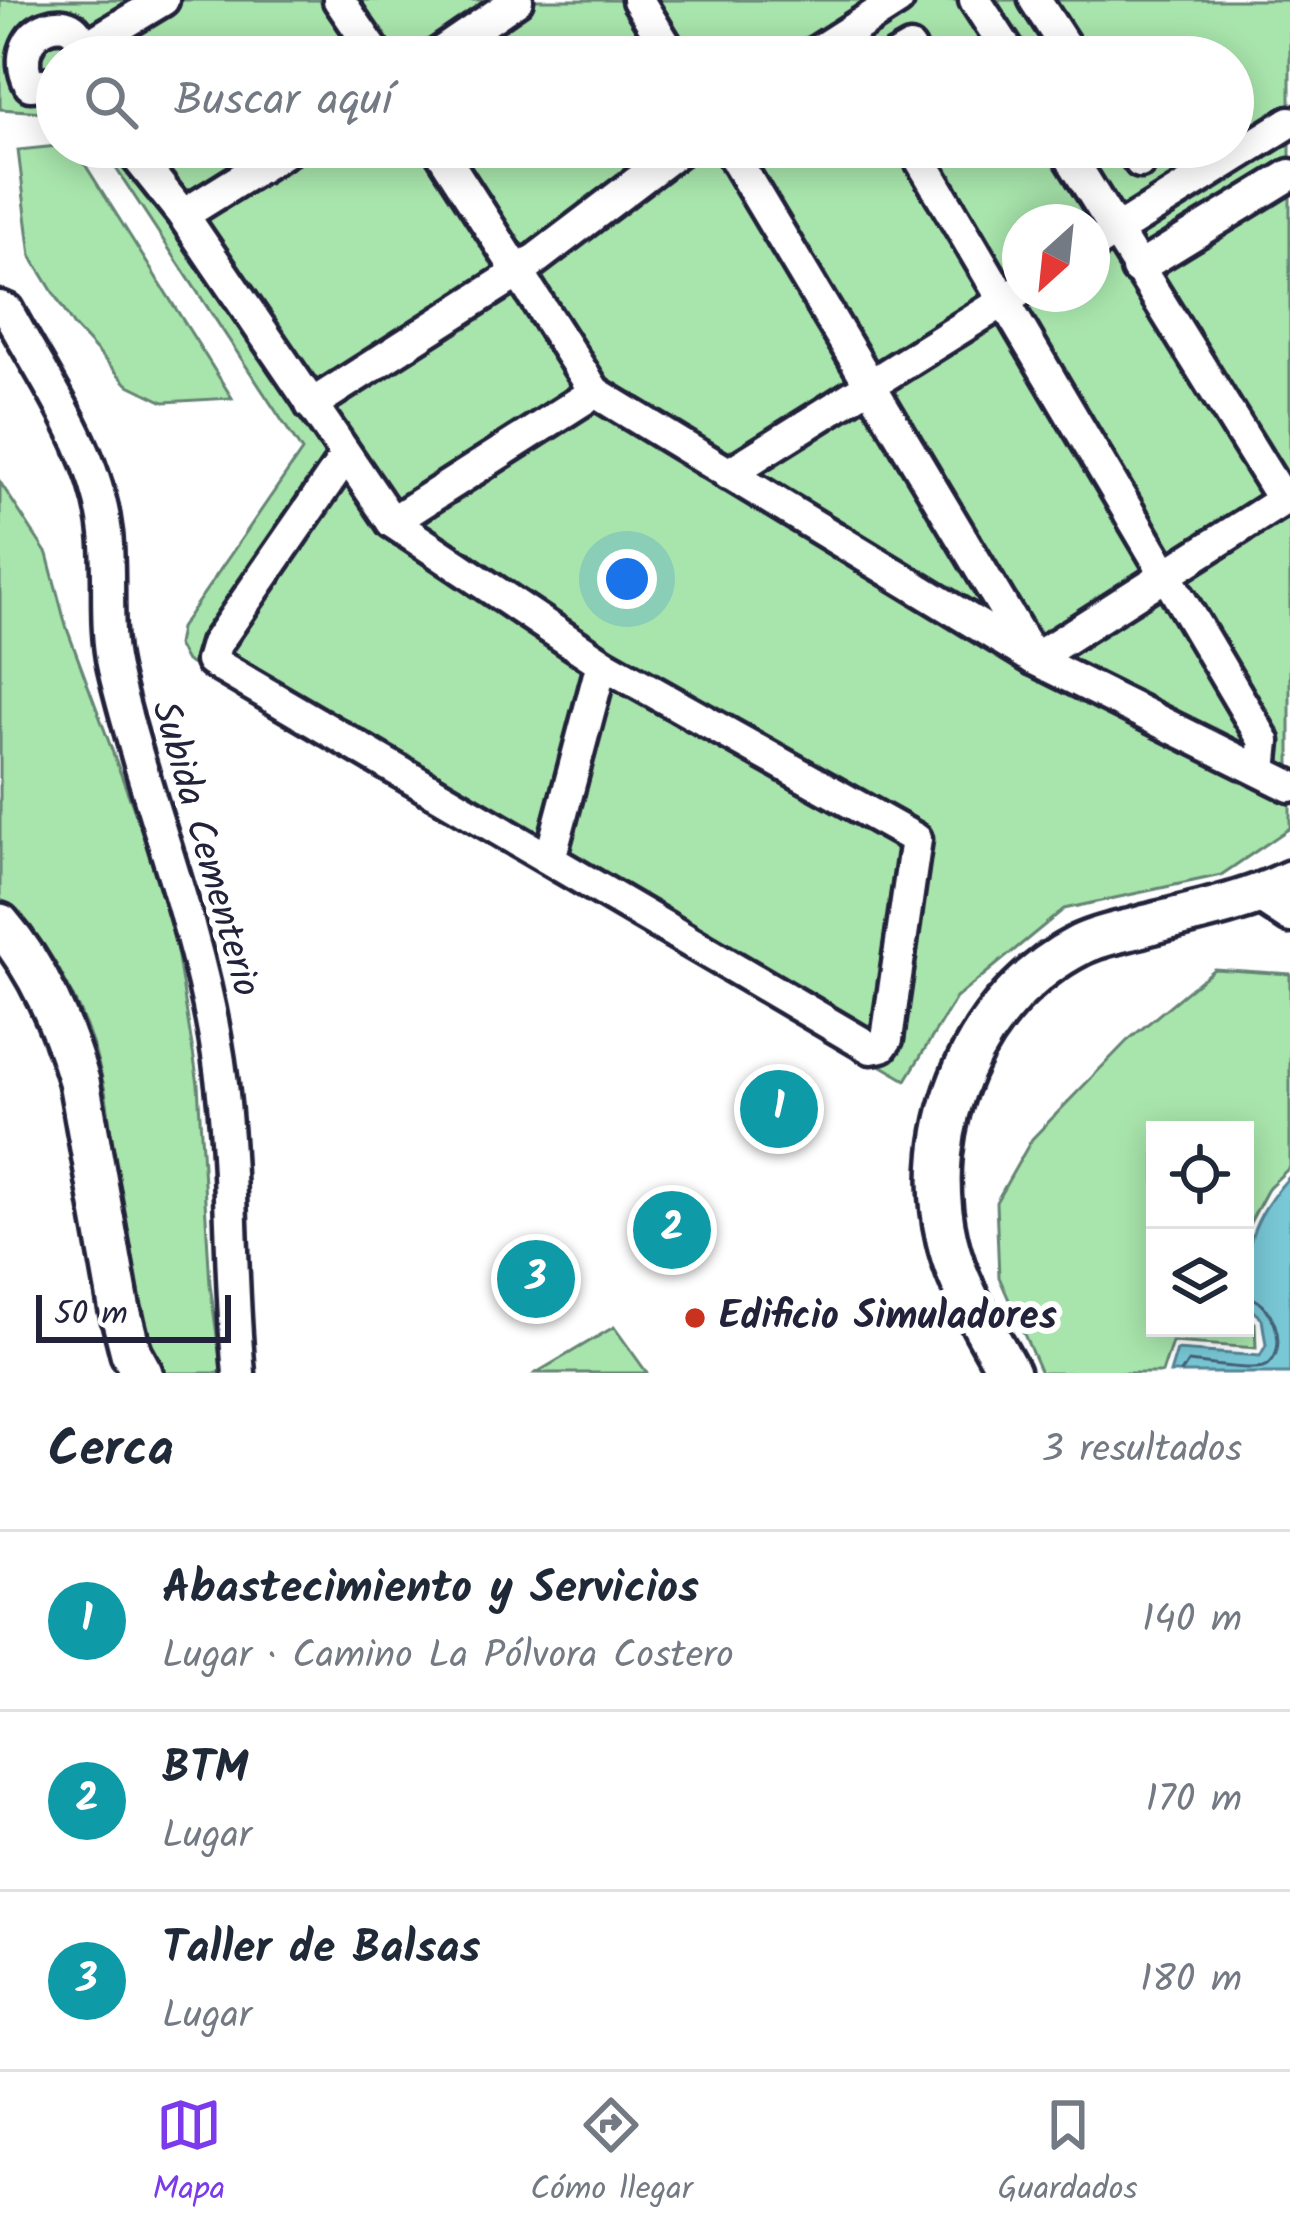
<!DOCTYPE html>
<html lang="es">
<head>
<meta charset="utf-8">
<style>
	:root { --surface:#fff; --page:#f6f6f7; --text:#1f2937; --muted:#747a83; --line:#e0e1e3; --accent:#7c3aed }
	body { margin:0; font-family:Kalam,sans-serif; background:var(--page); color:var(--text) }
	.controls { position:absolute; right:36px; bottom:36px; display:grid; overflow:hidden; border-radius:0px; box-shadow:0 6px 30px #0003 }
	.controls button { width:108px; height:108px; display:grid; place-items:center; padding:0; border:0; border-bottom:3px solid var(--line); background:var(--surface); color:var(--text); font:60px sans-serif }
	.compass { position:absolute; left:1002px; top:204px; width:108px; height:108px; border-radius:50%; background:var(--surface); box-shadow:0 6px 30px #0003; rotate:207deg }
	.scale { position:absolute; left:36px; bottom:30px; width:195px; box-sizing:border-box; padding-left:12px; border:6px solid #22223b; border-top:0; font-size:33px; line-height:42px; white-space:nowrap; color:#22223b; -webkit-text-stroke:9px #fff; paint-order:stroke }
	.you { position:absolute; left:627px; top:579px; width:42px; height:42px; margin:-30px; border:9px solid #fff; border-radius:50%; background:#1a73e8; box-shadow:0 0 0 18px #1a73e833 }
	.badge { display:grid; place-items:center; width:78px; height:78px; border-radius:50%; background:var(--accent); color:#fff; font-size:39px; font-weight:700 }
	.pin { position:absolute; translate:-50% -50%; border:6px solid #fff; box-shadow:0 3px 12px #0006 }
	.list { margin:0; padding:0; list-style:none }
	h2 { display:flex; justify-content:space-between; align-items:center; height:156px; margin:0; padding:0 48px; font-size:51px }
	h2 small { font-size:39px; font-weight:400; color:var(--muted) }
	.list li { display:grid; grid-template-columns:78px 1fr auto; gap:36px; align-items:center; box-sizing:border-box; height:180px; padding:0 48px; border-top:3px solid var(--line) }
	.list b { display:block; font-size:45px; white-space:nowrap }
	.list p { margin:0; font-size:39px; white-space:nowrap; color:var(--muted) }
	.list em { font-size:39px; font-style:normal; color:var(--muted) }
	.icon { flex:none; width:66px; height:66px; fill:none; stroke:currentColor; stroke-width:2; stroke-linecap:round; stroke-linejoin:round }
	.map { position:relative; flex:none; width:1290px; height:1373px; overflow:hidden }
	.search { position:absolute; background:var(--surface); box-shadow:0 6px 30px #0003; left:36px; right:36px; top:36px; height:132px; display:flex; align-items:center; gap:30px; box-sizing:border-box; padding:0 42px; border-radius:66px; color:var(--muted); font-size:45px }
	.sheet { height:696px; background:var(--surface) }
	nav { display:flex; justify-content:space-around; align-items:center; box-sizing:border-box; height:168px; border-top:3px solid var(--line); background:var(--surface); font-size:33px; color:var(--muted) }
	nav a { display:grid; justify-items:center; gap:6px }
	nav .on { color:var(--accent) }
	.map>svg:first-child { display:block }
	.green { fill:#a8e5ac; stroke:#658474; stroke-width:3; fill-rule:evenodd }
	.water { fill:#79c8d6; stroke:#568698; stroke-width:3 }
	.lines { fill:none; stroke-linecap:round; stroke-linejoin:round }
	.shore { stroke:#456479; stroke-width:3 }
	.minor-casing { stroke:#22223b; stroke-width:39 }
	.major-casing { stroke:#22223b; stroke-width:48 }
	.minor { stroke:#fff; stroke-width:30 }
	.major { stroke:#fff; stroke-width:39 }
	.poi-dot { fill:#c8321e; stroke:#fff; stroke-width:4.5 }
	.labels { text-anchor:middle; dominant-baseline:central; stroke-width:12; stroke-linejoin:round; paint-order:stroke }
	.street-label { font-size:39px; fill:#22223b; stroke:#fff }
	.poi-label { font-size:39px; font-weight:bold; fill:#22223b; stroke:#fff; text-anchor:start }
</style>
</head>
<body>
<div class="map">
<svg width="1290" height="1373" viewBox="0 0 1290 1373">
	<rect width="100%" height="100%" fill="#fff"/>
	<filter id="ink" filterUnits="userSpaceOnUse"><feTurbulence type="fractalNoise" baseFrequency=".00833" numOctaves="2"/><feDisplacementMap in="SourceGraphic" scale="24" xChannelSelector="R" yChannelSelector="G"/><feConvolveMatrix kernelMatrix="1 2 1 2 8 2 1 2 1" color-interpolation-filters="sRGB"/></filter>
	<g filter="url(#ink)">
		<g class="green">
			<path d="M0,0h1290v828l-69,47 -157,34 -108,89 -50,82 -720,-419 -9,-16 3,-17 122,-177 -200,-304h1131v-90h-1176v56l-57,-4zM1020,222h72v72h-72z"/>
			<path d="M57,146l17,1 158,251 -68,4 -37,-18 -54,-59 -42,-69 -13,-106z"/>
			<path d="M0,482l47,72 19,72 104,281 28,177 12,200 12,89h-64c-15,-54 -28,-108 -38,-163 -8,-39 -7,-80 -15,-119 -13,-64 -52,-154 -105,-192z"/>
			<path d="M1214,969l76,5v193l-21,20 -24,45v-102h-90v198h90v-14l10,9 1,25 -84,-6 -10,31h-121l-42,-96 -3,-75 36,-63 95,-98z"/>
			<path d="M614,1327l33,46h-111z"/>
		</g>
		<path class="water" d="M1290,1176v197h-120l7,-23 83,6 6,-11 -4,-26 -17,-15c0,-58 5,-84 45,-128z"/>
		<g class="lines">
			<path class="shore" d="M1181,1373l7,-11c16,1 69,11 80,3 22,-19 4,-66 -23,-69"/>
			<defs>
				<g id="minor">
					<path d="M339,0l39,57"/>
					<path d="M638,0l35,57"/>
					<path d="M975,0l37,57"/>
					<path d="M1035,0l37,57"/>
					<path d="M82,49l81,-49"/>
					<path d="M434,57l83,-57"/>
					<path d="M809,57l89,-57"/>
					<path d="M896,57l14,-8"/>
					<path d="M57,83l-27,2c-30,-61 61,-85 50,-28"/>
					<path d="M129,147l54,68 209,307 203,-130 439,267 256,127"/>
					<path d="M438,147l157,245"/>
					<path d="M728,147l306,512 249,-159 -219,-353"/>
					<path d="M913,147l351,594 -3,30"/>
					<path d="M1130,147l10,15"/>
					<path d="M183,215l109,-68"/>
					<path d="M1092,246l198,-124"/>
					<path d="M1137,269l153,-94"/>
					<path d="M0,307l7,3c38,71 90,141 99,223 5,45 -2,92 8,136 29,124 79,243 101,368 20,111 13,224 24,336"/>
					<path d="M311,405l208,-133 164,-125"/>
					<path d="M345,457l-129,187 -5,17 660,387 11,-2 5,-7 29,-200 -314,-176 -210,-141"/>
					<path d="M728,474l292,-183"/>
					<path d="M550,859l52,-196"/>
					<path d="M1258,896l32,21"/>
				</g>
				<g id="major">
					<path d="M0,924c39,45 62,100 79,157l40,225 12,47 11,20"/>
					<path d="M1009,1373c-23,-43 -51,-85 -62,-133 -27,-114 27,-241 133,-295 16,-8 35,-12 52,-16 53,-15 109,-24 158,-48"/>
				</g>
			</defs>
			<use href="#minor" class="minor-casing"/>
			<use href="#major" class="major-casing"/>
			<use href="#minor" class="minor"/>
			<use href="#major" class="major"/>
		</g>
	</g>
	<circle class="poi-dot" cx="695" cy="1318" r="12"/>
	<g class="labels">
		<g class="street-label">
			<text transform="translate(204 849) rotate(74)">Subida Cementerio</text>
		</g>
		<g class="poi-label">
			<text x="719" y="1318">Edificio Simuladores</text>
		</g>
	</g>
</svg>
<div class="controls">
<button><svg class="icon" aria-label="locate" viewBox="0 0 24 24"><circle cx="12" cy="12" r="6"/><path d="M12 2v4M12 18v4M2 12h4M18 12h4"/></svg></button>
<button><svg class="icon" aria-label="layers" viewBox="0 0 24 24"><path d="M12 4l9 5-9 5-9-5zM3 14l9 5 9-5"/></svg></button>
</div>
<svg class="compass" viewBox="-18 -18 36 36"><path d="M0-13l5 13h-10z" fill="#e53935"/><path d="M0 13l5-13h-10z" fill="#747a83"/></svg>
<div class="scale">50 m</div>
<div class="you"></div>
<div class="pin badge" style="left:779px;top:1109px;background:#0f9aa8">1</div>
<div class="pin badge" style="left:672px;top:1230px;background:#0f9aa8">2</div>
<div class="pin badge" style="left:536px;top:1279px;background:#0f9aa8">3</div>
<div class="search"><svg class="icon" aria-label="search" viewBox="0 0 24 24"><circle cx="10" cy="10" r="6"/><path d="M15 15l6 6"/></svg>Buscar aquí</div>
</div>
<section class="sheet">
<h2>Cerca<small>3 resultados</small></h2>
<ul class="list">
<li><span class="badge" style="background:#0f9aa8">1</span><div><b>Abastecimiento y Servicios</b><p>Lugar · Camino La Pólvora Costero</p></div><em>140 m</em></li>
<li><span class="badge" style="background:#0f9aa8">2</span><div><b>BTM</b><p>Lugar</p></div><em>170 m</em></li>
<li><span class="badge" style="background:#0f9aa8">3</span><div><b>Taller de Balsas</b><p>Lugar</p></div><em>180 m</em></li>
</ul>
</section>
<nav>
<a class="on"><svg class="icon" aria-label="map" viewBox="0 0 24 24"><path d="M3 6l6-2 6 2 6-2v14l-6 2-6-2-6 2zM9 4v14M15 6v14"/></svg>Mapa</a>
<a><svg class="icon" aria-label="directions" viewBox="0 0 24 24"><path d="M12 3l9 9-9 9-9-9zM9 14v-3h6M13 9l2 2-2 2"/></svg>Cómo llegar</a>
<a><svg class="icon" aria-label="saved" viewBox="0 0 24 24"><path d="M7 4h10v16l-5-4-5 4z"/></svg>Guardados</a>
</nav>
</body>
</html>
